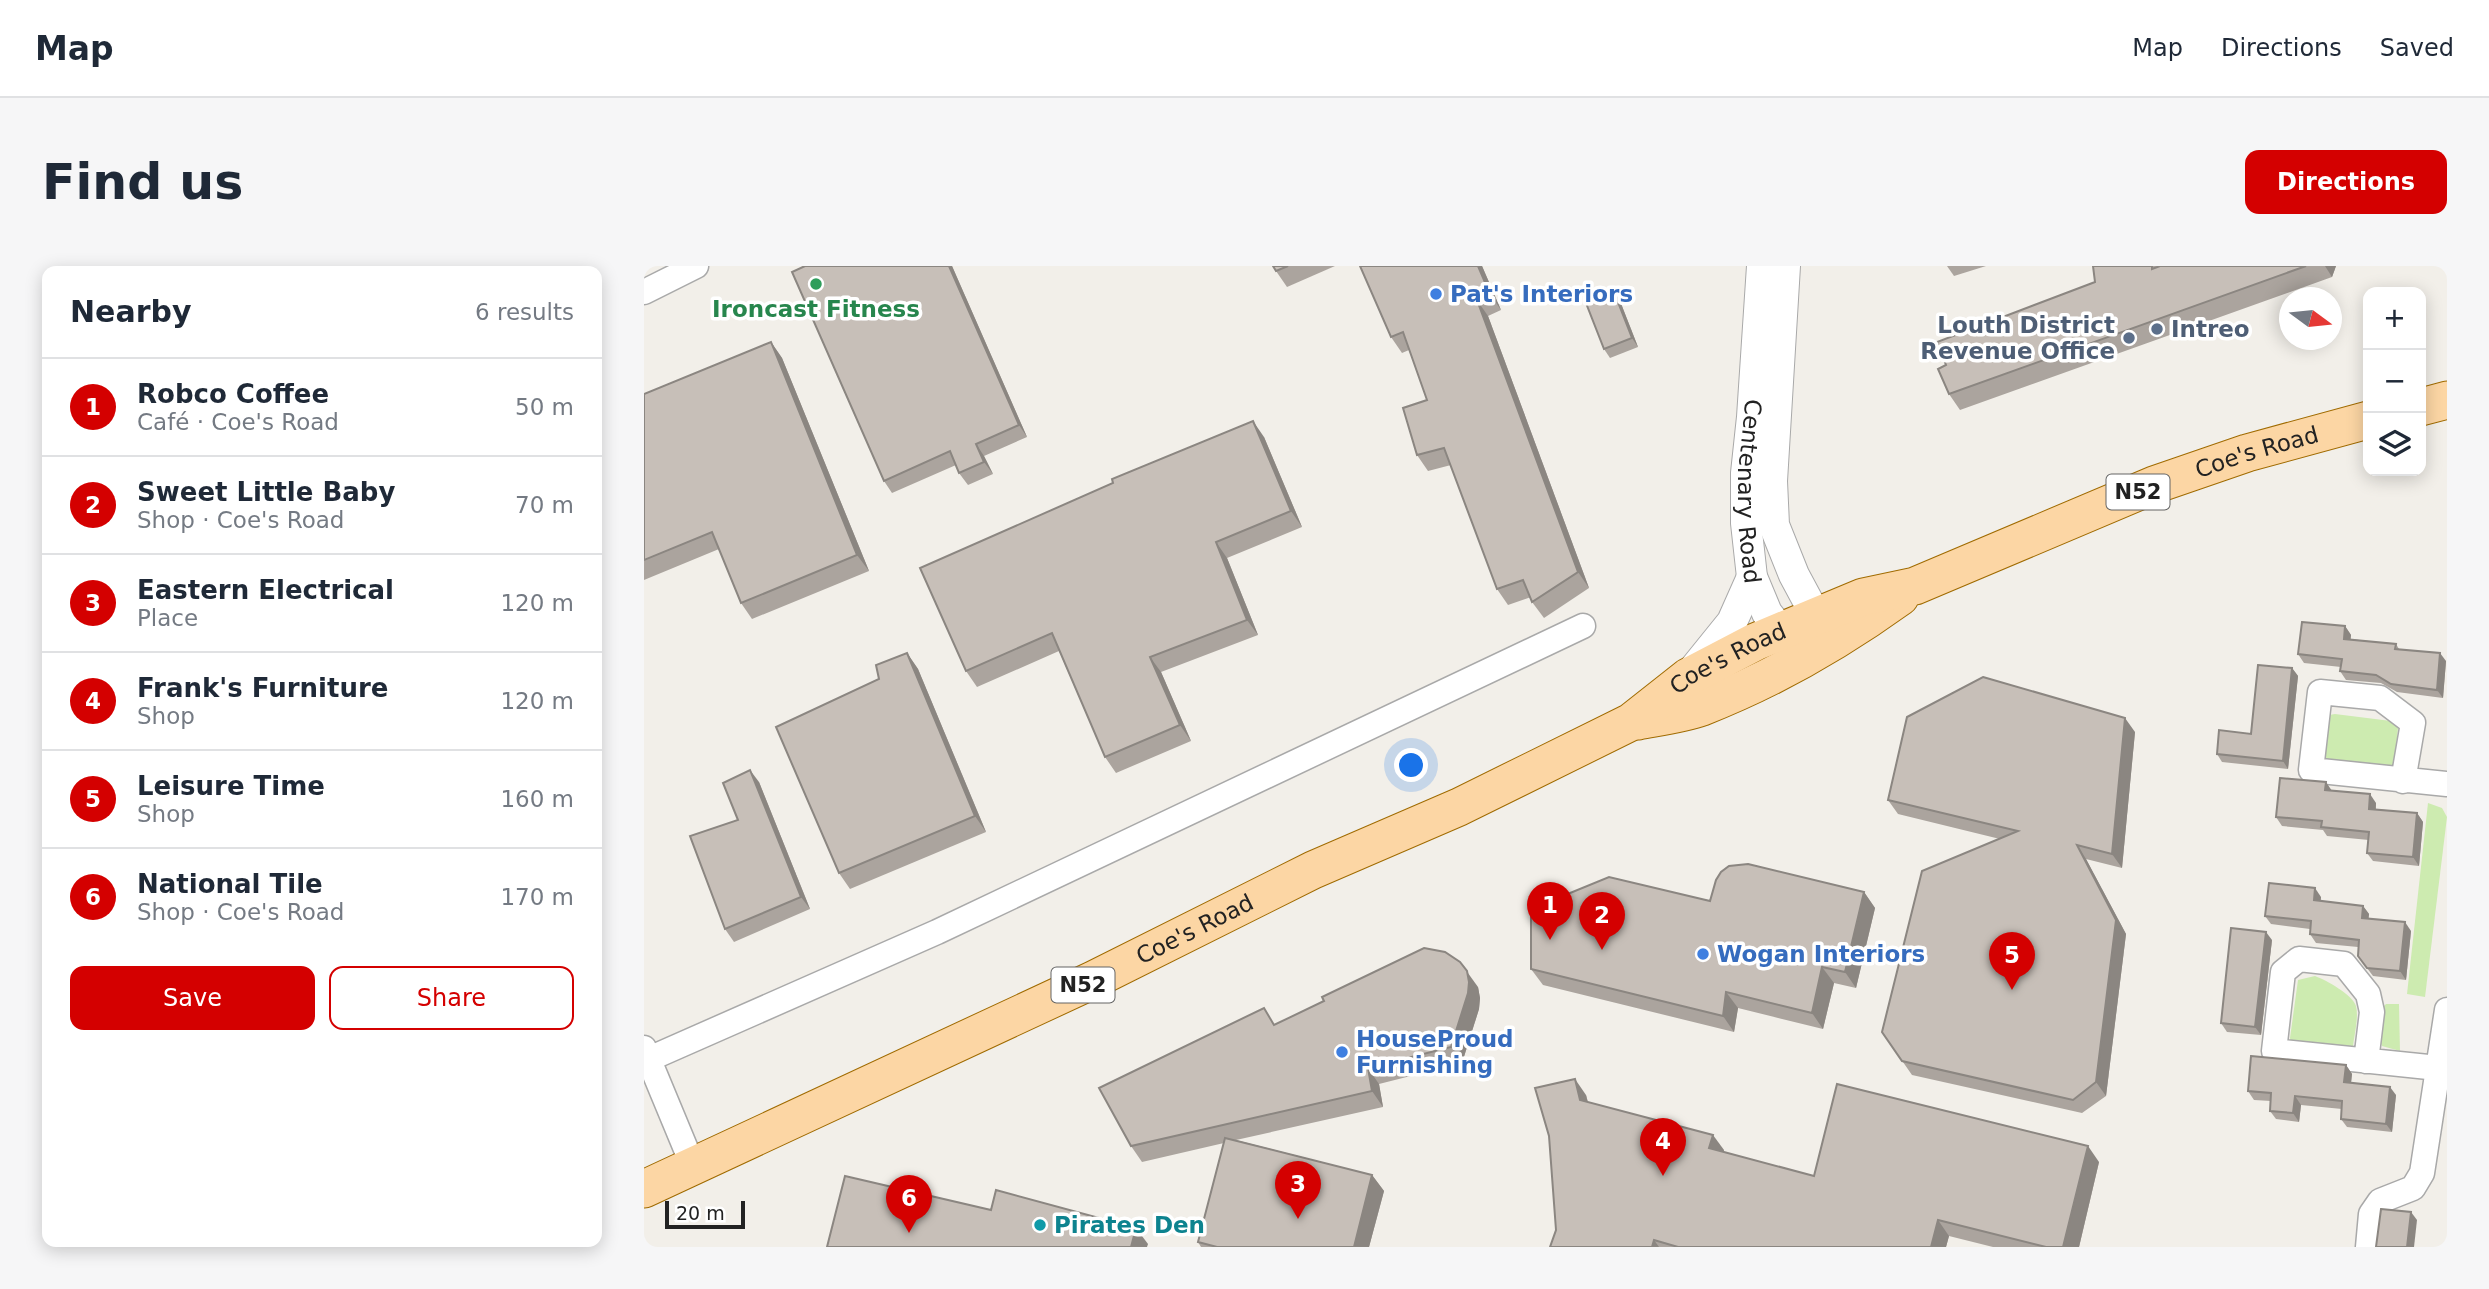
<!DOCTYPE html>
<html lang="en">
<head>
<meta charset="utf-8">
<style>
	:root { --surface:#fff; --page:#f6f6f7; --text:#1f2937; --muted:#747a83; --line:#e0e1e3; --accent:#d40000 }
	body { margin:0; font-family:"DejaVu Sans",sans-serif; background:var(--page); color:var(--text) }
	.controls { position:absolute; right:21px; top:21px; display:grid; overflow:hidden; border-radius:14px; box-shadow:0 4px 18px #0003 }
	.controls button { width:63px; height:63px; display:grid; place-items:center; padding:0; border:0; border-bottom:2px solid var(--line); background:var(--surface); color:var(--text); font:35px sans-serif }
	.compass { position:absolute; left:1635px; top:21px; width:63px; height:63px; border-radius:50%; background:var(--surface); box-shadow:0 4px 18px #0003; rotate:105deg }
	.scale { position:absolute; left:21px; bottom:18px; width:80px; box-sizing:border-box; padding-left:7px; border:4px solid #222; border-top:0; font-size:19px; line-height:24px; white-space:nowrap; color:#222; -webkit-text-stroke:5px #fff; paint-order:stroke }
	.you { position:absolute; left:768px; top:500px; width:24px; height:24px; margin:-18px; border:5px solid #fff; border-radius:50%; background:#1a73e8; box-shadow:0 0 0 10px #1a73e833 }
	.badge { display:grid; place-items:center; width:46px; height:46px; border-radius:50%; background:var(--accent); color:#fff; font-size:23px; font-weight:700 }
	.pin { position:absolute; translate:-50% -58px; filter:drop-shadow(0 2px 4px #0008) }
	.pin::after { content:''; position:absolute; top:37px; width:24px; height:21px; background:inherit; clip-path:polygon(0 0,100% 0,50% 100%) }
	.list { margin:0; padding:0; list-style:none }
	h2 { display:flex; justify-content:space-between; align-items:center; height:91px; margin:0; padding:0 28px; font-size:30px }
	h2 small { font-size:23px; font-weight:400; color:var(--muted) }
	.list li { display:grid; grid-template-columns:46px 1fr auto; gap:21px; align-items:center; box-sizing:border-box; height:98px; padding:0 28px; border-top:2px solid var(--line) }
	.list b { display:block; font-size:26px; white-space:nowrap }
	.list p { margin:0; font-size:23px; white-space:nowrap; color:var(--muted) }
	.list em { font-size:23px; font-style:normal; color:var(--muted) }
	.actions { display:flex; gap:14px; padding:21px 28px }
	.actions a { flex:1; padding:16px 0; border:2px solid var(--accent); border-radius:14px; text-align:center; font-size:24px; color:var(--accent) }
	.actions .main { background:var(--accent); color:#fff }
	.icon { flex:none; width:38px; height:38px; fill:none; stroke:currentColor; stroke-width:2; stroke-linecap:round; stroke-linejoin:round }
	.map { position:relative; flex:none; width:1803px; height:981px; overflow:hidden; border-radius:14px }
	header { display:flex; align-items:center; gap:42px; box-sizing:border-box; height:98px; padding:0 35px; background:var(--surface); border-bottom:2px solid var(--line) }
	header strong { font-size:33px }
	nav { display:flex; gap:38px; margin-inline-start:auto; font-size:24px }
	.intro { display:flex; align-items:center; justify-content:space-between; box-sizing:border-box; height:168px; padding:0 42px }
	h1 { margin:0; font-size:49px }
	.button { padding:18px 32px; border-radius:14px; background:var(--accent); color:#fff; font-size:24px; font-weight:700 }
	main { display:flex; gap:42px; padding:0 42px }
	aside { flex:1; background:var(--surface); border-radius:14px; box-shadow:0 4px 18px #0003 }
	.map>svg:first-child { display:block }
	.grass { fill:#cdebb0 }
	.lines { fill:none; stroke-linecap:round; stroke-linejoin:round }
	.minor-casing { stroke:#a9a9a9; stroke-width:27 }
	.tertiary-casing { stroke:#a9a9a9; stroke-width:32 }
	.primary-casing { stroke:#a06b00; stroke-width:39 }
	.minor { stroke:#fff; stroke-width:24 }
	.tertiary { stroke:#fff; stroke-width:30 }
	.primary { stroke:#fcd6a4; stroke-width:37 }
	.wall { fill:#aba49e }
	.shaded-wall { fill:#8b8681 }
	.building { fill:#c7bfb8; stroke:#8b8681; stroke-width:2 }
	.leisure-dot { fill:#2e9e5b; stroke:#fff; stroke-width:2.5 }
	.shop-dot { fill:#3f7fe0; stroke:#fff; stroke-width:2.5 }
	.service-dot { fill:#5c6f8a; stroke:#fff; stroke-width:2.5 }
	.culture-dot { fill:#0f9aa8; stroke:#fff; stroke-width:2.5 }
	.labels { text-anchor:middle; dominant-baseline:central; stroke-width:7; stroke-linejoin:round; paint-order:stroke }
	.shield { fill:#fff; stroke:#646464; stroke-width:2 }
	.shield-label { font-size:21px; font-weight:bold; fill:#222 }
	.shop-label { font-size:23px; font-weight:bold; fill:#366cbe; stroke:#fff; text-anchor:start }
	.leisure-label { font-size:23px; font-weight:bold; fill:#27864d; stroke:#fff }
	.service-label { font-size:23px; font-weight:bold; fill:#4e5e75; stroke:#fff; text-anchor:end }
	.street-label { font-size:23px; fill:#222; stroke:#fff }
	.culture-label { font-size:23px; font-weight:bold; fill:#0d838f; stroke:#fff; text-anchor:start }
</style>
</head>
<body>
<header>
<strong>Map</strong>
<nav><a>Map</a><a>Directions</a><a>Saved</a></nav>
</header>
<div class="intro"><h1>Find us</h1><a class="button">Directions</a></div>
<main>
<aside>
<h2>Nearby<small>6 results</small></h2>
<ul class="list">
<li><span class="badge">1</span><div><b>Robco Coffee</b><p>Café · Coe's Road</p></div><em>50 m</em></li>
<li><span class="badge">2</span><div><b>Sweet Little Baby</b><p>Shop · Coe's Road</p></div><em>70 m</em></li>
<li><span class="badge">3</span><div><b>Eastern Electrical</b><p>Place</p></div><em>120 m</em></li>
<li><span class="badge">4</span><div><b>Frank's Furniture</b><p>Shop</p></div><em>120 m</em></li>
<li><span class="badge">5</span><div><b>Leisure Time</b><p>Shop</p></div><em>160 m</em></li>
<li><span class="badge">6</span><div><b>National Tile</b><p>Shop · Coe's Road</p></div><em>170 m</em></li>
</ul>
<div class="actions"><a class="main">Save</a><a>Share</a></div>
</aside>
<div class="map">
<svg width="1803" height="981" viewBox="0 0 1803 981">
	<rect width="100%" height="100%" fill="#f2efe9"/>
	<g class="grass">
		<path d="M1691,448l56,7 7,7 -4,38 -3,5 -63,-4 -9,-12 10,-40z"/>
		<path d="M1784,537l14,5 5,9 -22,180 -18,-3z"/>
		<path d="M1671,710c11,4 38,19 41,30 3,12 -2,29 -3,41l-62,-4 -1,-5 8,-58z"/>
		<path d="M1742,738h13l1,47 -18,-5 -4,-9 3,-28z"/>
	</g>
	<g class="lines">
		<defs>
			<g id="minor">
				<path d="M0,26l52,-26"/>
				<path d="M1759,515l10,-58 -33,-25 -60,-6 -9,78 136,14"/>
				<path d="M0,782l49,118"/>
				<path d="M5,793l288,-127 646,-306"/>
				<path d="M1722,795l6,-49 -4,-18 -24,-30 -45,-5 -16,13 -9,79 164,17"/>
				<path d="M1724,981l3,-33 9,-13 33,-13 9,-15 25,-163"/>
			</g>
			<g id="tertiary">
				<path id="s1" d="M1118,0l-10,151 -6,56v50l6,54 15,36 27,34"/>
				<path d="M1141,0l-13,215 2,44 20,50 22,41 4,21"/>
				<path d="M1046,408l42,-52 20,-45"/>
			</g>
			<g id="primary">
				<path d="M1777,141l26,-7"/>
				<path d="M994,455c21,-4 44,-7 64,-14 69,-27 137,-66 198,-110"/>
				<path id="s2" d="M0,923l449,-209 220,-110 146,-63 172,-85 57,-45 67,-35 108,-45 52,-11 239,-101 93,-32 121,-33"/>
			</g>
		</defs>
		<use href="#minor" class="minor-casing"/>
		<use href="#tertiary" class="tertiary-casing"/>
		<use href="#primary" class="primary-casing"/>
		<use href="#minor" class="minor"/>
		<use href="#tertiary" class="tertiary"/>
		<use href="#primary" class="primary"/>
	</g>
	<g class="wall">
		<path d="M308,0l75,171 -43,19 9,18 -25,11 -9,-12 -3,-8 -64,28 -8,-12z"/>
		<path d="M629,0h62l-48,21 -11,-16z"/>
		<path d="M838,0l19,44 -13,6 101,272 -45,30 -12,-16 -1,-5 -23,8 -11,-16 -46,-124 -23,6 -11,-16 10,-55 -18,-50 -7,3 -11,-16z"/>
		<path d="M1303,0h39l-32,10z"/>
		<path d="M1449,0h243l-4,11 -372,133 -11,-16 146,-112z"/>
		<path d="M976,35l18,46 -28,11 -6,-9z"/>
		<path d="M127,76l11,16 87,213 -117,48 -11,-16 -22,-54 -75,31v-186z"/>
		<path d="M620,171l38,90 -75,31 31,77 -97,37 30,69 -75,32 -11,-16 -46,-106 -82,36 -11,-16z"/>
		<path d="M1701,360l6,9 -1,4 46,5 3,5 47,12 -3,37 -46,-6 -16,-9 -35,-3 -6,-9 1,-4 -37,-4 -6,-9z"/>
		<path d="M263,387l11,16 68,163 -136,57 -11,-16 40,-194z"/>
		<path d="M1648,402l6,8 -10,93 -66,-7 -5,-8 34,-20z"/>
		<path d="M1491,466l-13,136 -36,-9 40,75 -20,162 -24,17 -170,-38 -30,-43 118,-193 -102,-25 -10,-14z"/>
		<path d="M115,516l51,127 -76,33 -9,-13 13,-109z"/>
		<path d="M1687,525l45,12v6l41,4 6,9 -4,44 -46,-5 -6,-8 2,-13 -42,-4 -4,-6 -41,-4 -6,-9z"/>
		<path d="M1220,626l11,16 -19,80 -22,-5 -11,46 -85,-21 -4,24 -191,-47 -12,-16 179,-68z"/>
		<path d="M1677,631l-1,4 43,5 6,8 -1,4 43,13 -5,49 -33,-4 -15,-20v-9l-42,-4 -6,-9v-5l-39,-5 -6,-8z"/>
		<path d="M1628,674l-11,95 -34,-3 -6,-9z"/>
		<path d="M834,721l2,11 -1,11 -17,54 -83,21 4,23 -147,33 136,35 12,16 -15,56h-168l-3,-5 26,-99 -82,19 -11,-16 145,-122 48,-23z"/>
		<path d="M1702,799l6,9 -1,9 45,12 -4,37 -45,-5 -6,-8 1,-10 -41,-4 -2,17 -23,-3 -6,-8 1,-10 -17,-1 -6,-9z"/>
		<path d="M942,829l2,7 136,48v2l90,24 285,-14 -20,85h-86l-44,-11 -3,11h-396l6,-17z"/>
	</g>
	<g class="shaded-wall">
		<path d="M305,0h3l75,171 -8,-12z"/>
		<path d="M834,0h4l19,44 -11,-16z"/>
		<path d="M1681,0h11l-4,11z"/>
		<path d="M970,26l6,9 18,46 -6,-9z"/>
		<path d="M833,34l11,16 101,272 -11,-16z"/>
		<path d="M127,76l11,16 87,213 -12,-16z"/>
		<path d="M609,155l11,16 38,90 -11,-16z"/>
		<path d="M332,178l8,12 9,18 -9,-12z"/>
		<path d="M572,276l11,16 31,77 -11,-15z"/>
		<path d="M1701,360l6,9 -1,12 -6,-8z"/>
		<path d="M263,387l11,16 68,163 -11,-16z"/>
		<path d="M1796,387l6,8 -3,37 -6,-8z"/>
		<path d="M506,391l11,15 30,69 -11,-16z"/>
		<path d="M1648,402l6,8 -10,93 -5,-8z"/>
		<path d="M1481,452l10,14 -13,136 -10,-14z"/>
		<path d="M106,504l9,12 51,127 -9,-12z"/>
		<path d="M1682,516l6,9 -7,-1z"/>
		<path d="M1726,528l6,9 -1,14 -6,-8z"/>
		<path d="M1773,547l6,9 -4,44 -6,-9z"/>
		<path d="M1433,579l9,14 40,75 -20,162 -10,-14z"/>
		<path d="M1671,622l6,9 -1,12 -6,-9z"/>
		<path d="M1220,626l11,16 -19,80 -11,-16z"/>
		<path d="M1719,640l6,8 -1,12 -6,-8z"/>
		<path d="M1761,656l6,9 -5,49 -6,-9z"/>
		<path d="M1622,666l6,8 -11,95 -6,-8z"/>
		<path d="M816,696l18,25 2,11 -1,11 -17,54 -11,-16z"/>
		<path d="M1178,701l12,16 -11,46 -11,-16z"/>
		<path d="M1082,726l12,16 -4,24 -11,-16z"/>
		<path d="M1702,799l6,9 -2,17 -6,-9z"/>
		<path d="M724,802l11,16 4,23 -11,-16z"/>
		<path d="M931,813l11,16 5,21 -11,-16z"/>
		<path d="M1746,821l6,8 -4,37 -6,-8z"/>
		<path d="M1651,830l6,9 -2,17 -6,-9z"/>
		<path d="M1069,869l11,15 -4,14 -11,-16z"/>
		<path d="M1444,880l11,16 -20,85h-16z"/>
		<path d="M728,909l12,16 -15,56h-15z"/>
		<path d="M1767,946l6,8 -3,27h-7z"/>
		<path d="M1294,954l11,16 -3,11h-15z"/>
		<path d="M492,962l12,16 -1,3h-16z"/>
		<path d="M1010,974l5,7h-7z"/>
	</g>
	<g class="building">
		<path d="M161,0h144l70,159 -43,19 8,18 -25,11 -9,-22 -66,30 -92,-209z"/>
		<path d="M629,0h15l-12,5z"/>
		<path d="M716,0h118l12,28 -13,6 101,272 -46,30 -9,-22 -26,9 -53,-141 -27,7 -14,-47 24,-8 -24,-68 -12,5z"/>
		<path d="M1449,0h59v3l8,-3h146l-357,128 -11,-25 8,-4 -9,-23 158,-60z"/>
		<path d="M970,26l18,46 -28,11 -18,-46z"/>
		<path d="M127,76l86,213 -116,48 -29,-71 -68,28v-166z"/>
		<path d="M609,155l38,90 -75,31 31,78 -97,37 30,68 -75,32 -53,-124 -86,38 -46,-103 193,-85 -1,-4z"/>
		<path d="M1658,356l43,4 -1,13 52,5 -1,5 45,4 -3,37 -46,-6 -15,-9 -36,-4 2,-12 -44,-5z"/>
		<path d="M263,387l68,163 -136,57 -63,-146 103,-48 -3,-14z"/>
		<path d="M1614,399l34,3 -9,93 -66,-7 2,-24 32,4z"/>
		<path d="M1339,411l142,41 -13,136 -35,-9 39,75 -20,162 -23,18 -171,-39 -20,-29 40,-161 96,-40 -130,-31 19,-83z"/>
		<path d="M106,504l51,127 -76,32 -35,-93 48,-16 -15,-37z"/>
		<path d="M1636,512l46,4 -1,8 45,4 -1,15 48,4 -4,44 -46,-4 2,-21 -48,-5 1,-6 -46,-4z"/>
		<path d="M1104,598l116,28 -19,80 -23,-5 -10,46 -86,-21 -3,24 -192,-47v-60l78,-32 101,24 6,-21 5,-8 8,-6z"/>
		<path d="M1625,617l46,5 -1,12 49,6 -1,12 43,4 -5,49 -33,-3 -9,-12 1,-16 -49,-6 1,-13 -46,-5z"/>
		<path d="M1587,662l35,4 -11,95 -34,-4z"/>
		<path d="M780,682l21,4 15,10 7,9 2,11 -1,11 -17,54 -83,21 4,23 -241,55 -32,-58 165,-80 10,17 50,-24 -2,-4z"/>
		<path d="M1607,790l95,9 -2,17 46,5 -4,37 -45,-5 1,-18 -47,-5 -2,17 -23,-2 1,-18 -23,-2z"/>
		<path d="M931,813l5,21 133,35 -4,13 105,28 23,-92 251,62 -25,101h-17l-108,-27 -7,27h-253l-24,-7 -2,7h-102l6,-17 -7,-94 -14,-48z"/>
		<path d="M581,872l147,37 -18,72h-137l-19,-5z"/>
		<path d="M201,910l146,34 5,-20 140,38 -5,19h-304z"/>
		<path d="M1737,943l30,3 -4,35h-31z"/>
	</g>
	<circle class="leisure-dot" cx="172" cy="18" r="7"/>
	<g class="shop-dot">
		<circle cx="792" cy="28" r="7"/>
		<circle cx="1059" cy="688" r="7"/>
		<circle cx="698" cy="786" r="7"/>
	</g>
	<g class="service-dot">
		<circle cx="1513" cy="63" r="7"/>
		<circle cx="1485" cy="72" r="7"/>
	</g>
	<circle class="culture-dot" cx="396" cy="959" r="7"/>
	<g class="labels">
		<g class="shield">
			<rect x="1462.5" y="208.5" width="63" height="35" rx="5"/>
			<rect x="407.5" y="701.5" width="63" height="35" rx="5"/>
		</g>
		<g class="shield-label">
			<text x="1494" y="226">N52</text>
			<text x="439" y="719">N52</text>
		</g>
		<g class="shop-label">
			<text x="806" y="28">Pat's Interiors</text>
			<text x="1073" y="688">Wogan Interiors</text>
			<text x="712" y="773">HouseProud<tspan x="712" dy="26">Furnishing</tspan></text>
		</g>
		<g class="leisure-label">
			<text x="172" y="43">Ironcast Fitness</text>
		</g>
		<g class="service-label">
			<text x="1471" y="59">Louth District<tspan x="1471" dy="26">Revenue Office</tspan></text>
			<text x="1527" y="63" text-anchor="start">Intreo</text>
		</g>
		<g class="street-label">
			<text stroke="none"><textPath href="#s2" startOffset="1778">Coe's Road</textPath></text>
			<text stroke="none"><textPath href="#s1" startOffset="226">Centenary Road</textPath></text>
			<text stroke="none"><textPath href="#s2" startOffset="1209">Coe's Road</textPath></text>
			<text stroke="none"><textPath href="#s2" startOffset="609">Coe's Road</textPath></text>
		</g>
		<g class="culture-label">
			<text x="410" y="959">Pirates Den</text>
		</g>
	</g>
</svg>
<div class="controls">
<button>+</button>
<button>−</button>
<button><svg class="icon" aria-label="layers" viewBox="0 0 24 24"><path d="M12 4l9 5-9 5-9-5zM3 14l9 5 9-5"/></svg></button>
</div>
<svg class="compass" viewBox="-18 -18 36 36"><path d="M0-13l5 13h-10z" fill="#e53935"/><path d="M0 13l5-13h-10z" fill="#747a83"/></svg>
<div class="scale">20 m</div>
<div class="you"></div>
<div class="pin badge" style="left:906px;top:674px">1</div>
<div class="pin badge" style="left:958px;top:684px">2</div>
<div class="pin badge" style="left:654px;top:953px">3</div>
<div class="pin badge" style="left:1019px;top:910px">4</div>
<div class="pin badge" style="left:1368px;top:724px">5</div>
<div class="pin badge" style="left:265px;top:967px">6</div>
</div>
</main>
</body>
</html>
